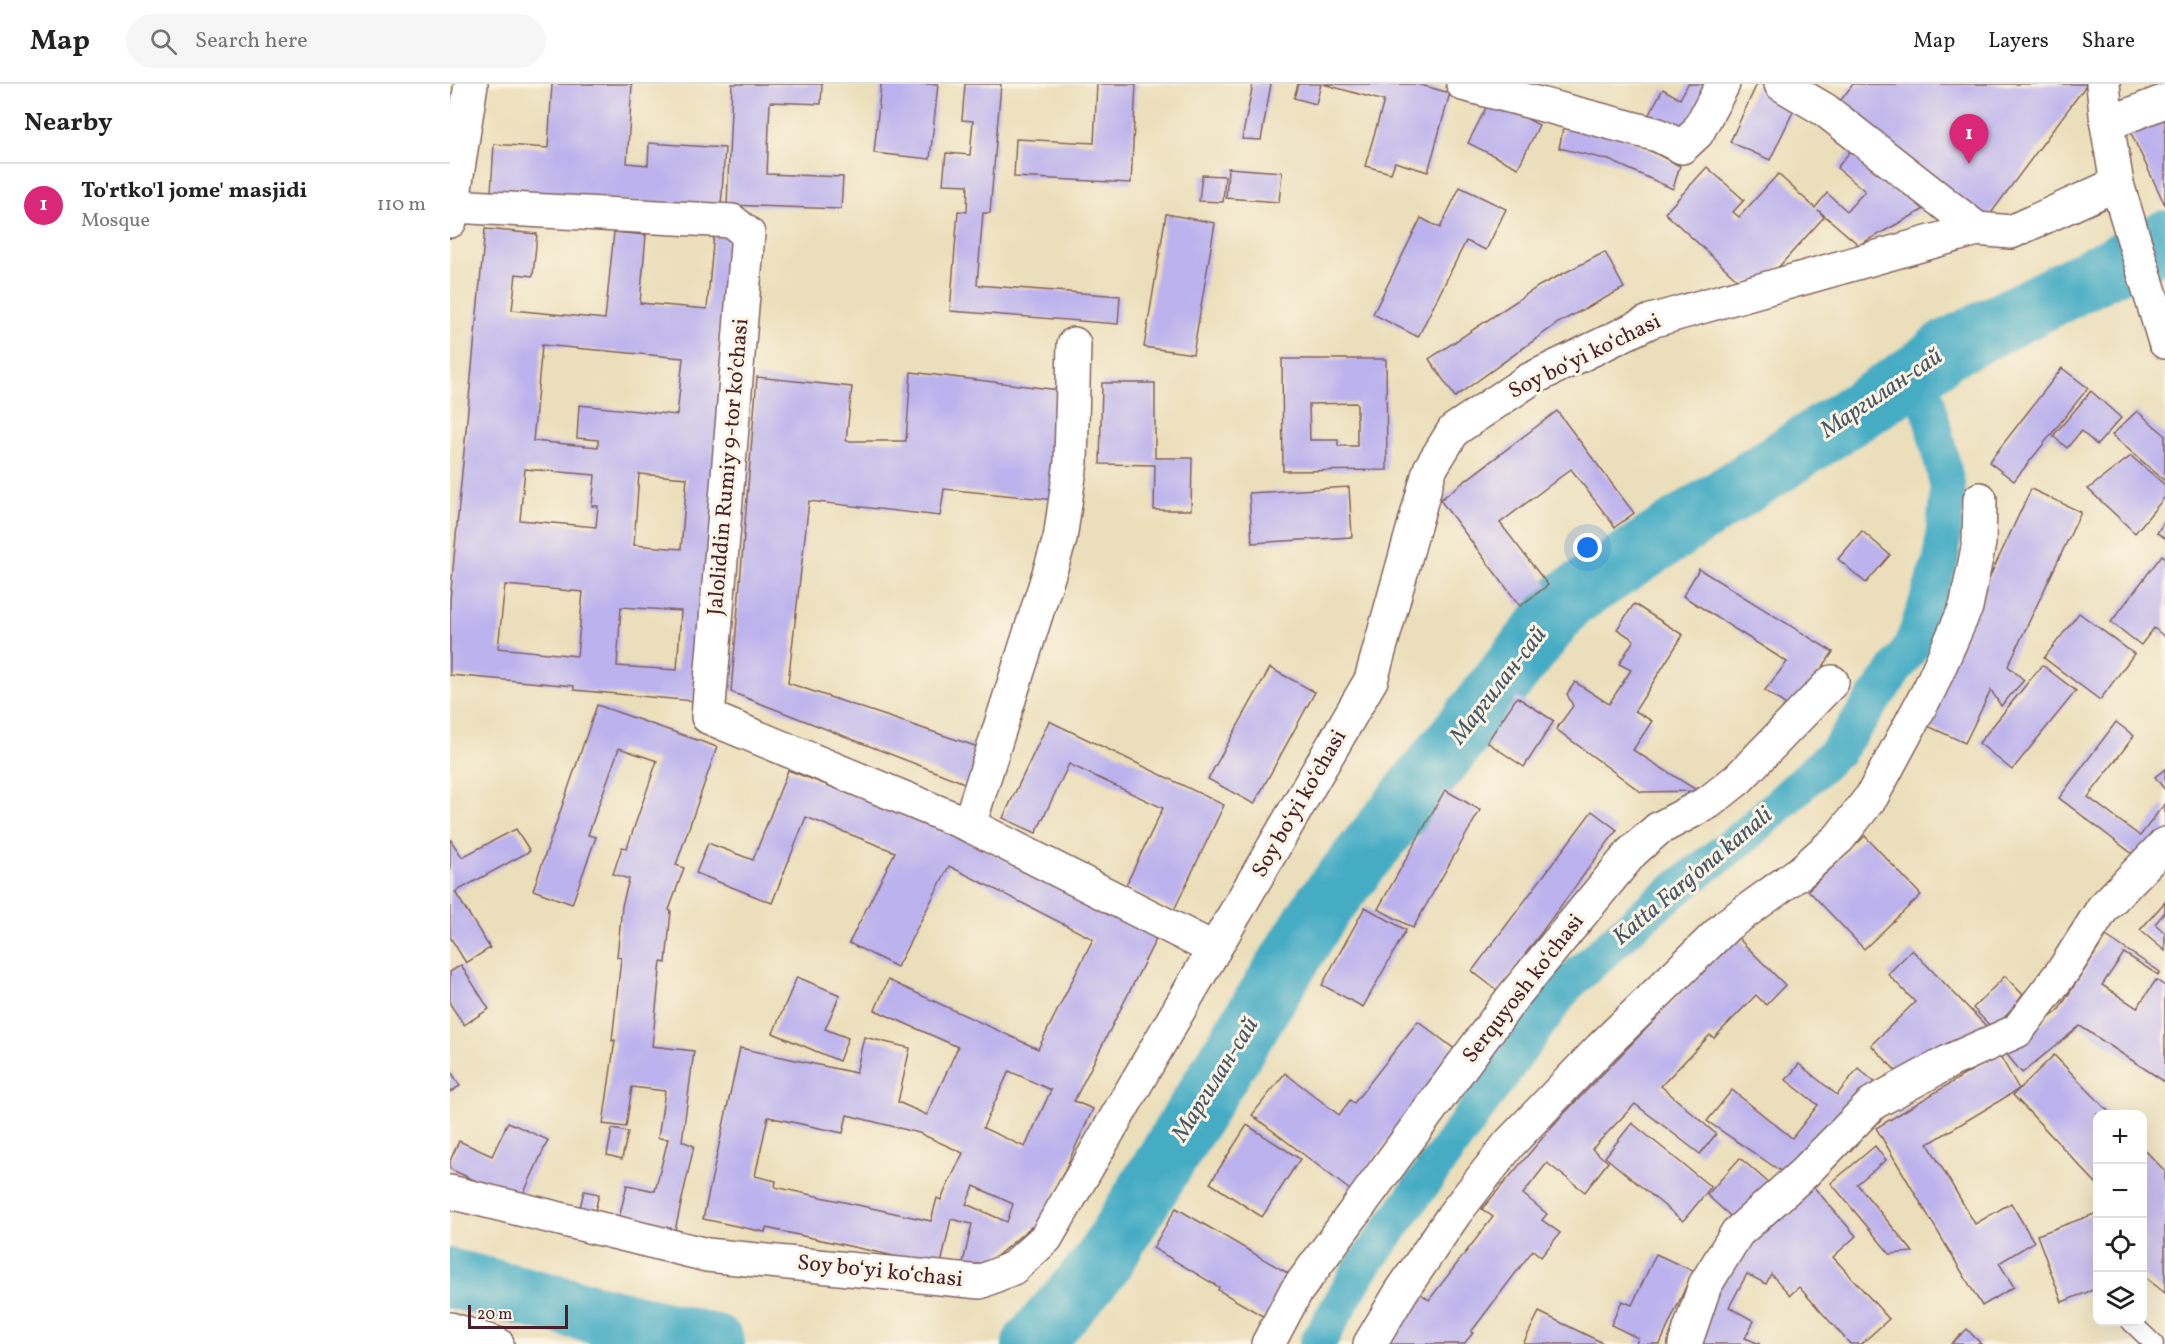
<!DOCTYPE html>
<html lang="en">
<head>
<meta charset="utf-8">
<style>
	:root { --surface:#fff; --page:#f6f6f6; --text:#222; --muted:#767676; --line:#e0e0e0; --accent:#db2777 }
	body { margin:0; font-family:Vollkorn,serif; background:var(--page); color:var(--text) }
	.controls { position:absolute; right:18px; bottom:18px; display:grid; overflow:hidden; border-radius:12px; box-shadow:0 6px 24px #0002 }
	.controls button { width:54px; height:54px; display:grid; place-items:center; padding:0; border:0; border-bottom:2px solid var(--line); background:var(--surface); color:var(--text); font:30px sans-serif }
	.scale { position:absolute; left:18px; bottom:15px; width:100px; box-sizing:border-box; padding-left:6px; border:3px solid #4a1f2b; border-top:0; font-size:16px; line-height:21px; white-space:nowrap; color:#4a1f2b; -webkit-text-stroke:4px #fcf5e5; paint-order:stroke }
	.you { position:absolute; left:1138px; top:464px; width:21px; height:21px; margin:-15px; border:4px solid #fff; border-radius:50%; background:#1a73e8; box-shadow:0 0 0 9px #1a73e833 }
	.badge { display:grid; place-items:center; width:39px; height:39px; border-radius:50%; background:var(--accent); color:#fff; font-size:20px; font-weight:700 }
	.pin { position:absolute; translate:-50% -50px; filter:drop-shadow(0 2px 3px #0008) }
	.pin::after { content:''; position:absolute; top:32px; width:21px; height:18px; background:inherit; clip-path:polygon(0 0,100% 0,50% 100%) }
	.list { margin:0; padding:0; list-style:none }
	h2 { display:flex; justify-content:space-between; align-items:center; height:78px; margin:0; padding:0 24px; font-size:26px }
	h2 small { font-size:20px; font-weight:400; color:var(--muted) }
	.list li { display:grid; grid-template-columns:39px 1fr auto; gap:18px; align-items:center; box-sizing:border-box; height:84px; padding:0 24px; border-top:2px solid var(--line) }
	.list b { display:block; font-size:22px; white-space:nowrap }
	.list p { margin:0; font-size:20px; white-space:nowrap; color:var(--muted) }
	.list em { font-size:20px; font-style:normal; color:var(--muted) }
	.icon { flex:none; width:33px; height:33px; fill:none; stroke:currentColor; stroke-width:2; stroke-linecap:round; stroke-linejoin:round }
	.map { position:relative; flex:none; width:1715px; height:1260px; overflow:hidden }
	header { display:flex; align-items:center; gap:36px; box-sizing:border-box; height:84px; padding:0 30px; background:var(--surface); border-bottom:2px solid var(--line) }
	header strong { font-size:28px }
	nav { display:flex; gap:33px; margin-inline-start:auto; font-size:21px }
	.search { width:420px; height:54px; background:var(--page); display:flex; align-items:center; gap:15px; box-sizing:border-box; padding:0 21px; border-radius:33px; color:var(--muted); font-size:22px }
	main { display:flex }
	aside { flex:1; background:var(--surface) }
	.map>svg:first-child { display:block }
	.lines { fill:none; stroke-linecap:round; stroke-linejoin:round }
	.canal { stroke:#44acc4; stroke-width:36 }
	.river { stroke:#44acc4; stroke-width:60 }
	.building { fill:#bcb2ed; fill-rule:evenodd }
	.service-casing { stroke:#82625d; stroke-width:21 }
	.minor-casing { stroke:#82625d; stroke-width:36 }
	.tertiary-casing { stroke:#82625d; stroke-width:36 }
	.service { stroke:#fff; stroke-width:18 }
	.minor { stroke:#fff; stroke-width:33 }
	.tertiary { stroke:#fff; stroke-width:33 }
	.labels { text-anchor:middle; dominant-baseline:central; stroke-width:6; stroke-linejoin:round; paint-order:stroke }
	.street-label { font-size:22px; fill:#4a1f2b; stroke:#fcf5e5 }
	.water-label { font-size:24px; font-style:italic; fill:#485768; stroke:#fcf5e5 }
</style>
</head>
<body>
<header>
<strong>Map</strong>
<div class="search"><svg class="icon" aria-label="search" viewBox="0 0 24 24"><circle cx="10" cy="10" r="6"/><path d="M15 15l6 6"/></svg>Search here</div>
<nav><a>Map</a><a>Layers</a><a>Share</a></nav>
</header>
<main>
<aside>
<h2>Nearby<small></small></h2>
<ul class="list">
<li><span class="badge">1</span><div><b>To'rtko'l jome' masjidi</b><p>Mosque</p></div><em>110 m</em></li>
</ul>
</aside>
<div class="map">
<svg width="1715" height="1260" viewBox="0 0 1715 1260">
	<rect width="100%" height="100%" fill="#fcf5e5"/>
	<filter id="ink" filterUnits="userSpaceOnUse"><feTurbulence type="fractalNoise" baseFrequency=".0167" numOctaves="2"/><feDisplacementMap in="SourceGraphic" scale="12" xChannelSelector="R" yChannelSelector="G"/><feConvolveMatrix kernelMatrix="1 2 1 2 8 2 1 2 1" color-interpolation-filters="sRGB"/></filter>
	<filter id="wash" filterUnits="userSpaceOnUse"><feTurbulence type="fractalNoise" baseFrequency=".008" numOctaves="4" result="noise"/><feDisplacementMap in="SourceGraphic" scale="24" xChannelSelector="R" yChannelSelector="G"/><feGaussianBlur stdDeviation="1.35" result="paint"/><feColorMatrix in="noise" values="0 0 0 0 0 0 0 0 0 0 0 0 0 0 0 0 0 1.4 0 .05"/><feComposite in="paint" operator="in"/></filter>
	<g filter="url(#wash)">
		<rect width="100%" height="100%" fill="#ebdeba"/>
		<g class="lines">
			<path class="canal" d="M867,1260l41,-71 208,-287 82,-75 100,-78 90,-83 74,-104 29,-87 7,-71 -28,-117"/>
			<g class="river">
				<path d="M0,1194l265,66"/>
				<path d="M582,1260l68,-78 222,-358 245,-308 353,-229 24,-20 221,-111"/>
			</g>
		</g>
		<g id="blocks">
			<g class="building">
				<path d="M102,0h80l-5,79 21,2 1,-22 76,5 -4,59 -230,-14 3,-49 54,4z"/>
				<path d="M282,0h90l-1,20 -51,-2 -3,72 76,3 -2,32 -114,-4z"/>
				<path d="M431,0h57l-8,75 -56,-6z"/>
				<path d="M515,0h36l-11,129h-7l-6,72 143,11 -2,28 -168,-13 8,-100 9,1 1,-27 -25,-1 3,-31 24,2 3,-34 -11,-1z"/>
				<path d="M647,0h39l-5,99 -117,-6 2,-38 78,4z"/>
				<path d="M803,0h18l-10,56 -19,-1z"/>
				<path d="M848,0h23l-5,20 -22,-6z"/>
				<path d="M967,0l33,9 -22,79 -33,-10 -4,11 -26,-7 19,-65 -61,-17z"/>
				<path d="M1238,0h22l-29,51 -33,-19 15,-27 17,10z"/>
				<path d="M1307,0h9l33,15 -29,61 -40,-18z"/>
				<path d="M1403,0h234l-101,136 -151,-112z"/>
				<path d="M1040,16l49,25 -21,43 -50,-25z"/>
				<path d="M1715,30v91l-35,-74z"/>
				<path d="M1115,37l51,12 64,33 -7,23 -64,-29 -50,-12z"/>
				<path d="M1405,61l73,62 -69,38 -41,-35 6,7 -59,65h-25l-75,-69 42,-46 37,33 -11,12 6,5 39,-43 37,34 12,-15 20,18 18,-20 -28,-23z"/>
				<path d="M778,84l54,4 -3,30 -53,-4z"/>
				<path d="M752,91l23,1 -2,26 -24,-1z"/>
				<path d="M1010,103l46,22 -20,41 -20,-9 -48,96 -45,-23 48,-96 19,10z"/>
				<path d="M716,130l49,9 -22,131 -49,-7z"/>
				<path d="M35,145l52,5 -4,42 -17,-2 -4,36 93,9 9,-87 32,3 -6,68 67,6 7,-76 32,4 -42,465 -130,-12v-4l-124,-11v-75zM92,261l141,13 -6,57 -98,-10 -2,33 21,2v7l-65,-6zM75,385l70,6 -3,31h6l-2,21 -76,-7zM189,390l48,4 -6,71 -47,-4zM55,501l78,7 -6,64 -79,-8zM171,523l60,4 -4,59 -60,-4z"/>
				<path d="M1155,168l19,36 -66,35 -103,74 -26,-38 110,-73z"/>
				<path d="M832,275h104l1,111 -104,1zM907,319v43h-19v-6h-28l-1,-36z"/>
				<path d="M1612,284l26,20 -74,93 -25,-19z"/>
				<path d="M461,288l148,18 -3,110 -112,-11 -4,27 -131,-15 -21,182 196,66 -12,37 -241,-94 26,-315 95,10 -6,54h60z"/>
				<path d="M652,299h53v75h37l-1,52h-37l1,-45 -55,-1z"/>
				<path d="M1641,307l30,27 -24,27 -16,-14 -14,17 -14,-12z"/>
				<path d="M1107,327l77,102 -19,14 -44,-58 -71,54 48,62 -28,21 -80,-106z"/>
				<path d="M1687,327l28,24v46l-53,-46z"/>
				<path d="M1681,372l34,29v12l-30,36 -47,-44z"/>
				<path d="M899,403l3,50 -100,6 -3,-50z"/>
				<path d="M1581,405l50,23 -73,154 16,14 -23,26 -10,-16 -26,53 -44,-20z"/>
				<path d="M1715,436v18l-8,-5z"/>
				<path d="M1412,447l28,24 -24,28 -28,-24z"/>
				<path d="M1712,471l3,2v80l-11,-9 -13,17 -30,-23z"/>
				<path d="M1249,485l134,83 -40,58 -28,-20 22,-28 -104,-66z"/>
				<path d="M1184,520l49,31 -48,76 17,10 -19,29 65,41 -57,1 -85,-63 17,-23 -6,-12 8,-12 34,22 22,-34 -12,-6 15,-24 -17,-11z"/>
				<path d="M1629,529l55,41 -34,46 -56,-42z"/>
				<path d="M1592,581l34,26 -64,79 -33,-27z"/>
				<path d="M820,584l45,24 -61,112 -46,-25z"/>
				<path d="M1067,613l37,24 -30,46 -37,-25z"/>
				<path d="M147,621l120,42 -41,118 8,3 -15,42 2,1 -5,52 -5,-1 -9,84 42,5 -12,90 12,5 -20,89 -56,-13 9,-37 28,6 13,-52 -10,-1 7,-47 -33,-4 -6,40 -23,-3 12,-84 -3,1 9,-83 -4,-1 5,-51 7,-27 -16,-5 9,-27 5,1 30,-87 -38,-13 -31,87 8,2 -24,67 -39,-14z"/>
				<path d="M599,637l175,84 -50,105 -49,-23 38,-79 -94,-44 -33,69 -33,-15z"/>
				<path d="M1666,638l18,14 -46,61 52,39 25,-33v34l-27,21 -79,-60z"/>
				<path d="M1715,685v21l-10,-13z"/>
				<path d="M338,686l124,48 2,-4 243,123 -83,164 19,8 -56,121 -6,-3 -40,34 -29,6 10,-43 -21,-5 -11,50 -18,-7 -156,-34 -1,4 -62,-13 37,-171 116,25 8,-36 46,11 -12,54 29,13 31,-68 -83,-37 13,-30 150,69 55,-110 -144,-73 -52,101 -48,-24 46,-91 -89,-35 -34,86 -76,-30 12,-30 45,17zM559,987l42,19 -26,57 -42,-19zM397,1031l72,18 44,20 -21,44 -1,3 -4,-2 -6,23 -156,-34 1,-6 -21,-5 13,-59 75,16zM524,1102l39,18 -6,18 -41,-18z"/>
				<path d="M995,706l35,20 -67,118 -35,-19z"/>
				<path d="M1142,727l25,19 -119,161 -26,-20z"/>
				<path d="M66,745l14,22 -75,41 35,56 -24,15 -16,-26v-98l12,18z"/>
				<path d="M1415,752l56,59 -57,54 -56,-59z"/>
				<path d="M1715,818v10l-10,12 10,9v18l-25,-21z"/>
				<path d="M915,823l41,23 -43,77 -41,-22z"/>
				<path d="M1286,852l49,49 -19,20 -10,-10 -42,43 -4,-3 -49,51 55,48 -16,20 -65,-50 -43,45 16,13 -23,30 -38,-29 -24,31 24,20 -5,6 18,13 -19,24 -8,-7 -62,82 2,1 -9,11h-77l-4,-3 37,-48 9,7 64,-83 -11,-8 74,-87z"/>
				<path d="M1656,852l54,36 -2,3 -34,-22 -22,32 35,23 19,-28 9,6v96l-85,-56 -58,47 -17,-21 53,-41z"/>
				<path d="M1462,866l78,80 -88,47 -31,-32 44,-43 -27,-28z"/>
				<path d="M11,881l28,44 -25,16 -14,-21v-32z"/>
				<path d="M1555,892l20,21 -32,32 -20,-21z"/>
				<path d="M347,893l43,18 -15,34 23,9 -9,23 -66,-28z"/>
				<path d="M968,937l39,30 -107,139 -98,-75 33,-42 54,42 11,-15 4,3z"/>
				<path d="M1549,970l20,35 -91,55 47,80 36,-21 23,39 -35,21 15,24 -32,19 -106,-178z"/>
				<path d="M1604,971l57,59h-14v70l-84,-89z"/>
				<path d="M1349,980l38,31 21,-27 19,16 -92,90 -78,-53 25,-31 60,48 26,-33 -32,-25z"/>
				<path d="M0,986l10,16 -10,6z"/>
				<path d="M58,1038l40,18 -28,61 -70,-32v-8l9,-20 33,15z"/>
				<path d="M1182,1039l79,64 -28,34 -78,-64z"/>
				<path d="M797,1041l53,34 -38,58 -52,-34z"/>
				<path d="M162,1045l16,3 -6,27 -15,-4z"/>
				<path d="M1425,1062l11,14 -29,24 56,68 -23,2 -59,-71z"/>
				<path d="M1692,1063l23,24v122l-23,-18z"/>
				<path d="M1290,1074l30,26 -33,38 -30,-27z"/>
				<path d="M1362,1101l44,51 -23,21 56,62 -28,25h-11l-51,-57 -9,8 -19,-21 -5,10 -19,-10 -18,33 25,14 -9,17 15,6h-71l50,-102z"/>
				<path d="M134,1107l15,3 -5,21 -15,-3z"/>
				<path d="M726,1124l115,67 -25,43 -48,-28 1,-3 -66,-39z"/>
				<path d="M1647,1129v62l-4,15 -31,12 -25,-67z"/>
				<path d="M1206,1170l37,17 -33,73h-24l2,-6 -27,-13 11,-24 10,4z"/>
				<path d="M1089,1228l66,32h-82z"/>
				<path d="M1517,1245l14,15h-30z"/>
			</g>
		</g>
	</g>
	<g filter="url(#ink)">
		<use href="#blocks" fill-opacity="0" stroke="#82625d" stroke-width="1.5"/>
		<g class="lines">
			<defs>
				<path id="service" d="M1681,1238l23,22"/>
				<g id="minor">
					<path d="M1013,0l195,51 24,12 15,-14 26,-49"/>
					<path d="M1331,0l44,26 152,119"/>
					<path d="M1657,40l58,-23"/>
					<path d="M2,122l280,15 16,13 -40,483 261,108 245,124"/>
					<path d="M0,137l21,-137"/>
					<path d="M519,741l91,-286 11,-77 3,-118"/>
					<path d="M0,1108l257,63 273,27 33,-14 33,-30 325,-558 59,-211 24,-39 75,-50 122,-59 326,-92 34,3 106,-48"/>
					<path d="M0,1245l47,15"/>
					<path d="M818,1260l27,-51 217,-295 120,-146 26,-23 51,-27 29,-23 94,-97"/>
					<path d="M920,1260l31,-52 54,-79 54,-69 92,-96 126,-123 75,-54 37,-33 33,-42 58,-108 36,-81 13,-64 1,-44"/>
					<path d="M1235,1260l20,-59 32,-52 67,-60 69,-70 79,-43 65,-29 48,-63 38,-60 62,-64"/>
				</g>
				<path id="tertiary" d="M1653,0l4,40 10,60 48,158"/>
			</defs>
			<use href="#service" class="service-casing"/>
			<use href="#minor" class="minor-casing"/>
			<use href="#tertiary" class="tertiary-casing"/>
			<use href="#service" class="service"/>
			<use href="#minor" class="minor"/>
			<use href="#tertiary" class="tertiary"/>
		</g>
	</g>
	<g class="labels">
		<g class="street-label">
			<text transform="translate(1135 273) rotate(-26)">Soy boʻyi koʻchasi</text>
			<text transform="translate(279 383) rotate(-85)">Jaloliddin Rumiy 9-tor koʼchasi</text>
			<text transform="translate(850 720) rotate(-60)">Soy boʻyi koʻchasi</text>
			<text transform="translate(1074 905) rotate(-52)">Serquyosh koʻchasi</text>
			<text transform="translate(430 1188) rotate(6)">Soy boʻyi koʻchasi</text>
		</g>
		<g class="water-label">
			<text transform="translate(1432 310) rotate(-34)">Маргилан-сай</text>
			<text transform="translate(1049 602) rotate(-52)">Маргилан-сай</text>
			<text transform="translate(1243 793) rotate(-40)">Katta Farg'ona kanali</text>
			<text transform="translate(766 996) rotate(-58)">Маргилан-сай</text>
		</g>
	</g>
</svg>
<div class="controls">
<button>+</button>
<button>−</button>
<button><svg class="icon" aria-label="locate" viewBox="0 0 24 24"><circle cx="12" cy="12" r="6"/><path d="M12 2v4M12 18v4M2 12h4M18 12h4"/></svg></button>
<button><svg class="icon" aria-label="layers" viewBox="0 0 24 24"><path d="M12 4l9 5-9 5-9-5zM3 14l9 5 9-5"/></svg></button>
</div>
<div class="scale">20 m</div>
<div class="you"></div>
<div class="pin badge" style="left:1519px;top:80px">1</div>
</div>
</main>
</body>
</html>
